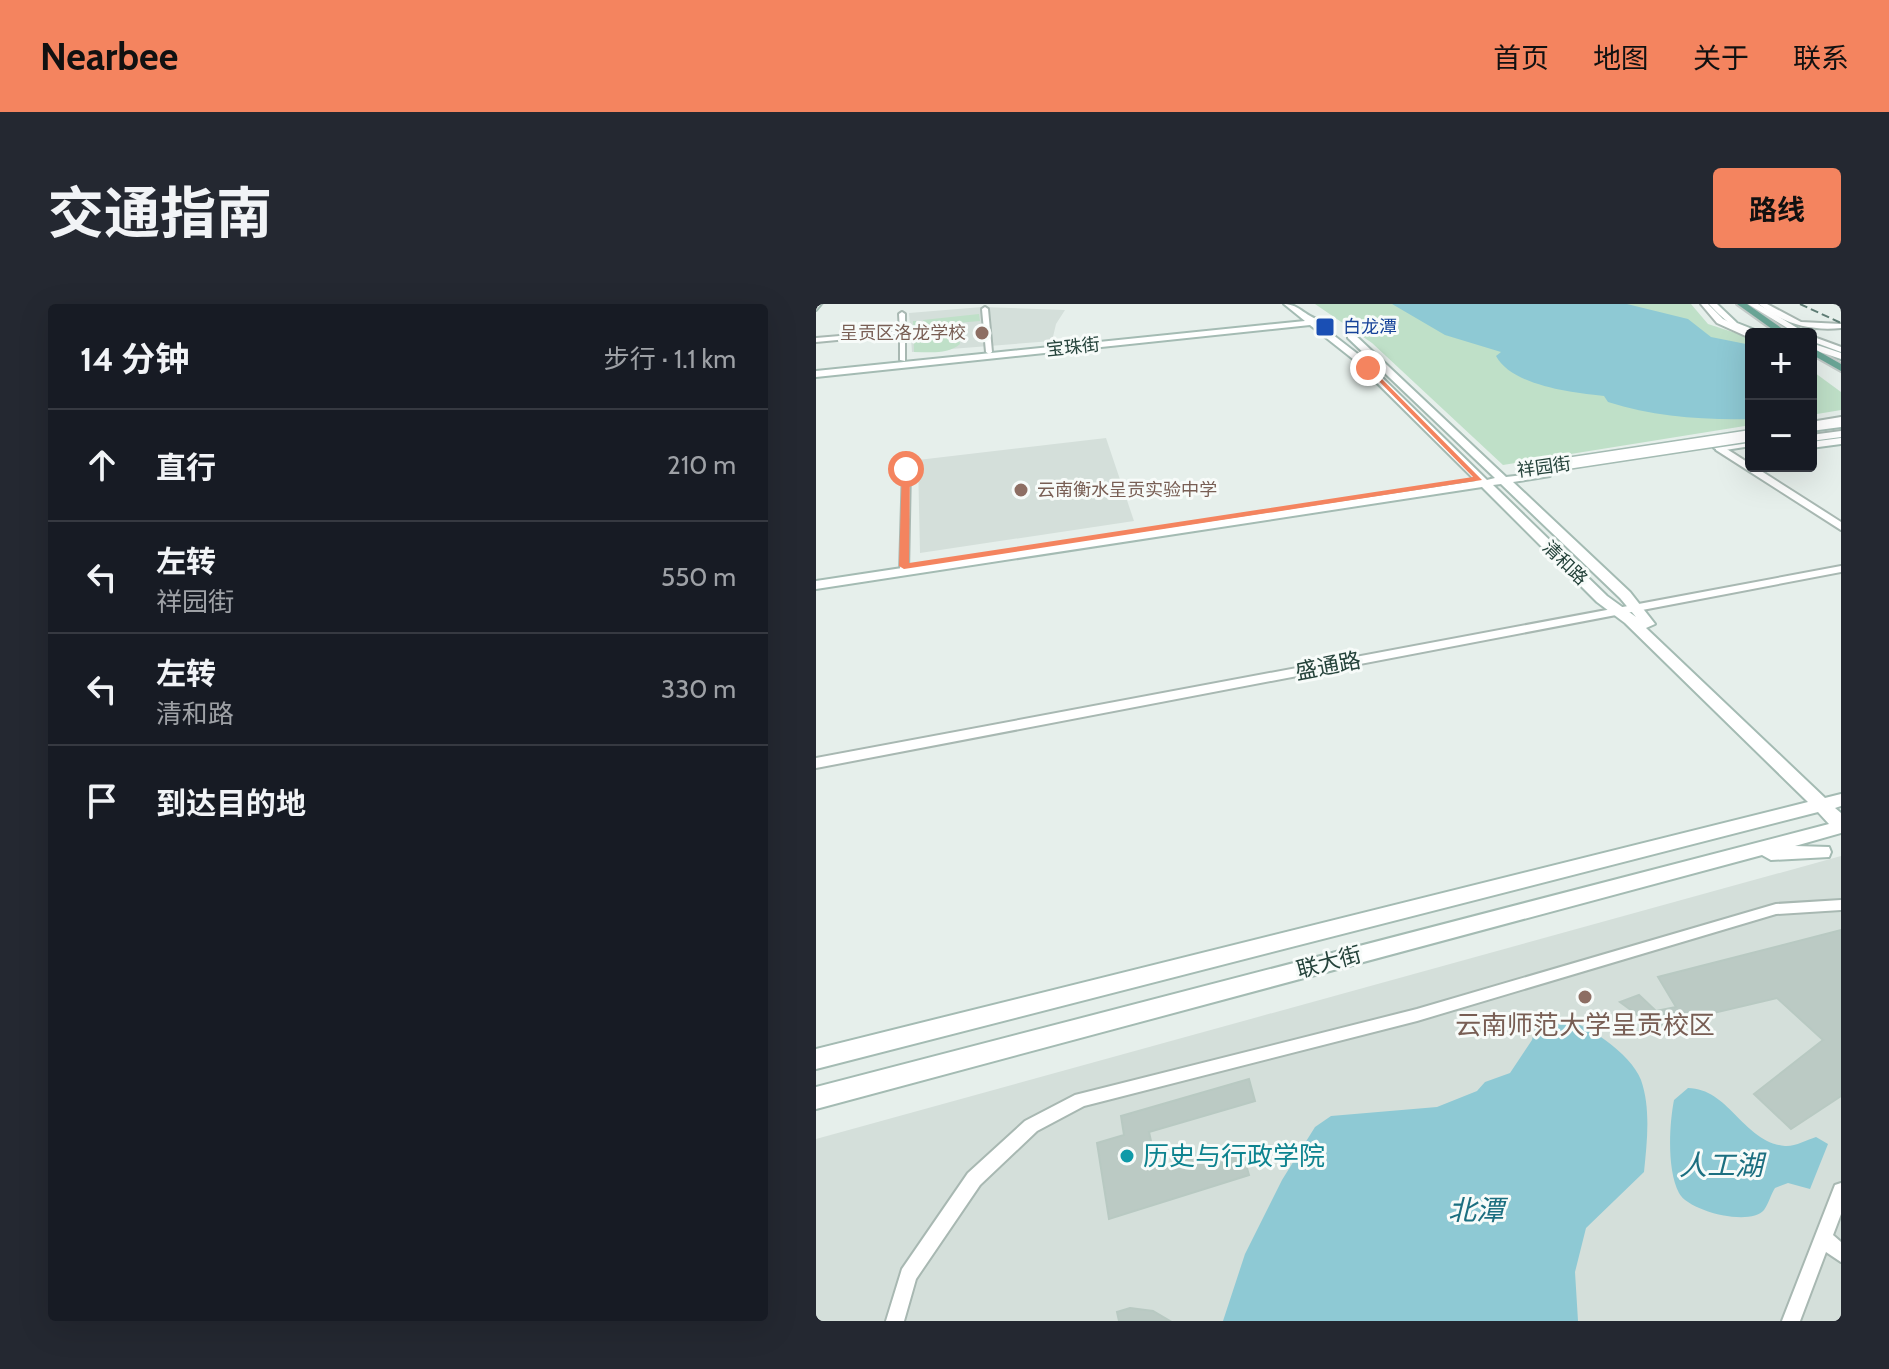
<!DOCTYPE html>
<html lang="zh">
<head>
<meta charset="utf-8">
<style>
	:root { --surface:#171b24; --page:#242831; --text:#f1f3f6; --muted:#9ea1a6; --line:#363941; --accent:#f4845f }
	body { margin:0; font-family:Cabin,"Noto Sans SC",sans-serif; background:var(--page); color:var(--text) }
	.controls { position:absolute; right:24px; top:24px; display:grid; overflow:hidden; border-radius:8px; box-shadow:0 8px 32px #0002 }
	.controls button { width:72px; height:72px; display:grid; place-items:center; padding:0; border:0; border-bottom:2px solid var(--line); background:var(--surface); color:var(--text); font:40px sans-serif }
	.stop { position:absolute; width:24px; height:24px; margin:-18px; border:6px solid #f4845f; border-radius:50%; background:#fff }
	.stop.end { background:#f4845f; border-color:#fff; box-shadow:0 2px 8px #0008 }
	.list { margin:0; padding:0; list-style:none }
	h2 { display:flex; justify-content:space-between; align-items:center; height:104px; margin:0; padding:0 32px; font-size:34px }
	h2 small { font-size:26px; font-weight:400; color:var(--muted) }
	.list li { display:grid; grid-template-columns:52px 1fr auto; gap:24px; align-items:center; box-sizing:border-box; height:112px; padding:0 32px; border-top:2px solid var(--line) }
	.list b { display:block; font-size:30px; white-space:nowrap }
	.list p { margin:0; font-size:26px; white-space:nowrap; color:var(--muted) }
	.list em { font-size:26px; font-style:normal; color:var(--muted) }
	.icon { flex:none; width:44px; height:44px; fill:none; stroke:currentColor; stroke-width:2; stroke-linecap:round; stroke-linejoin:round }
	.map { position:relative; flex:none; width:1025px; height:1017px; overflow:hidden; border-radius:8px }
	header { display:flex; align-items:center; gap:48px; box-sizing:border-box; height:112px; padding:0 40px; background:var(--accent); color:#111 }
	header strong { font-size:38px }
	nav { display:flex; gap:44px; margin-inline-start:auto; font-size:28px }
	.intro { display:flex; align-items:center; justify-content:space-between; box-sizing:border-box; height:192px; padding:0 48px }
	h1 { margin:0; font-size:56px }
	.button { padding:20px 36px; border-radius:8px; background:var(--accent); color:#111; font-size:28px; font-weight:700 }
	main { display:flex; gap:48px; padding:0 48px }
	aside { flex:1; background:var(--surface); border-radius:8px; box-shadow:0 8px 32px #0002 }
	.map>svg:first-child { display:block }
	.built { fill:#d4dfda }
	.green { fill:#bfe0c8 }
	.water { fill:#8ec9d4 }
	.building { fill:#bbcac4; stroke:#b8c9c2; stroke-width:2 }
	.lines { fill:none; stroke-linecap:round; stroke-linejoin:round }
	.minor-casing { stroke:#a8b8b2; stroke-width:4 }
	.tertiary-casing { stroke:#a8b8b2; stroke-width:4 }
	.secondary-casing { stroke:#a4bbb3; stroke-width:4 }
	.primary-casing { stroke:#c2cac8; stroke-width:4 }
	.minor { fill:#fff; fill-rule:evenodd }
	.tertiary { fill:#fff; fill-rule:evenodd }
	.secondary { fill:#fff; fill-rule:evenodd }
	.primary { fill:#6aa596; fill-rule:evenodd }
	.rail { stroke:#5f7d75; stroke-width:2; stroke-dasharray:8 4; stroke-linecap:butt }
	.secondary-bridge-casing { stroke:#a4bbb3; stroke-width:14; stroke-linecap:butt }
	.secondary-bridge { stroke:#fff; stroke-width:11 }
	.route { fill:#f4845f }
	.transit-dot { fill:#1a4fb4; stroke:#f7fbf9; stroke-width:3 }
	.education-dot { fill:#8d6e63; stroke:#f7fbf9; stroke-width:3 }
	.culture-dot { fill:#0f9aa8; stroke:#f7fbf9; stroke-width:3 }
	.labels { text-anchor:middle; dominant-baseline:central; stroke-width:6; stroke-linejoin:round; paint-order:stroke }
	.far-transit-label { font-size:18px; fill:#164399; stroke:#f7fbf9; text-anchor:start }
	.far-education-label { font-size:18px; fill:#785e54; stroke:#f7fbf9; text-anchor:end }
	.far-street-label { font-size:18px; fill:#24423a; stroke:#f7fbf9 }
	.street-label { font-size:22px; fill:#24423a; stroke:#f7fbf9 }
	.near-education-label { font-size:26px; fill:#785e54; stroke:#f7fbf9 }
	.near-culture-label { font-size:26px; fill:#0d838f; stroke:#f7fbf9; text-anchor:start }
	.near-water-label { font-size:28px; font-style:italic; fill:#1c6f80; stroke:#f7fbf9 }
</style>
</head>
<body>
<header>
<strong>Nearbee</strong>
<nav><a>首页</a><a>地图</a><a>关于</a><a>联系</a></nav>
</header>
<div class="intro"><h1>交通指南</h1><a class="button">路线</a></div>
<main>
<aside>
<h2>14 分钟<small>步行 · 1.1 km</small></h2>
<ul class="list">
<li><svg class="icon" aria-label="ahead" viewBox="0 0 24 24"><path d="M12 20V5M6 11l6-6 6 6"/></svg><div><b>直行</b></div><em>210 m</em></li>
<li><svg class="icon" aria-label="left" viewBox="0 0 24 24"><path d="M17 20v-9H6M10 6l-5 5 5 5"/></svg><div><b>左转</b><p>祥园街</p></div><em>550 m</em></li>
<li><svg class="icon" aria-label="left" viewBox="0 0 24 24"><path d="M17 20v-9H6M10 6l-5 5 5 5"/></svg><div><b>左转</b><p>清和路</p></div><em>330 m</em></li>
<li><svg class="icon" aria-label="arrive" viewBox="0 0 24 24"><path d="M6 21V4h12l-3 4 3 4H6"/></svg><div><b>到达目的地</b></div></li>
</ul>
</aside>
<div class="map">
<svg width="1025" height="1017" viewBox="0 0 1025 1017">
	<rect width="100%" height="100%" fill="#e6efeb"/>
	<g class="built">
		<path d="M166,3l83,3 -9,14 -4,17 -140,11 -3,-39z"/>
		<path d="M290,134l28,83 -214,32 -2,-93z"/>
		<path d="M1025,552v465h-1025v-182z"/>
	</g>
	<g class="green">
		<path d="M499,0h376l17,20 43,14v87l-248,40 -131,-122z"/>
		<path d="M163,10l1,7 -36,3 13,5 3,15c-13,11 -30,8 -46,8l-1,-31h6l1,8 6,-2 -3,-7z"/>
		<path d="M995,66l30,22v18l-30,5z"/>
	</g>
	<g class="water">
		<path d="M576,0h235l61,15 23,18 40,8v74c-48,1 -97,-2 -143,-17l-4,-6c-30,-3 -92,-10 -108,-40l5,-4 -56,-17z"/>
		<path d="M738,711c27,6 76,36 87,65 10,28 6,63 3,92l-58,56 -11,44 3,49h-355l22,-67 37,-74 33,-53 16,-11 106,-9 40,-16 8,-9 25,-9 22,-33 4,-15z"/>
		<path d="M872,784c42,1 55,54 97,58 9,1 22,-6 31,-9l12,7 -18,45 -22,-6 -13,5c-4,6 -7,17 -11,22 -14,17 -76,1 -85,-17 -12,-23 -10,-67 -5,-93z"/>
	</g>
	<g class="building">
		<path d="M1025,626v166l-50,33 -37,-35 69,-54 -46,-42 -123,29 -34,-25 19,-7 17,16 20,-4 -18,-30z"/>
		<path d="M433,775l6,22 -106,31 8,37 83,-25 9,31 -140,44 -12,-76 27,-8 -3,-19z"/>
		<path d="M314,1004l23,3 17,10h-51l-2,-9z"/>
	</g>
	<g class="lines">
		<defs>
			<g id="minor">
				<path d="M169,3l3,2 4,43 -3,2 -3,-2 -4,-43z"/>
				<path d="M86,8l3,2v47l-5,-1v-26l-84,8v-4l84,-7 -1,-17z"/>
				<path d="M87,163l7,2 -2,103 -4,3 -4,-3z"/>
				<path d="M1025,596v10l-65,4 -359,107 -333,85 -47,25 -57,54 -64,94 -12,42h-18l16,-52 66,-96 57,-52 50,-26 342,-86 359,-105z"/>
				<path d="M1025,879v31l-8,21 8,7v20l-15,-10 -26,69h-18l53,-136z"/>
			</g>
			<g id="tertiary">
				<path d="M885,0h7l15,15 31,15 -6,3 -31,-14z"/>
				<path d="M943,0h8l34,18 40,2v4c-31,3 -58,-4 -82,-24z"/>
				<path d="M995,32l30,11v5l-30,-11z"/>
				<path d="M1025,113v6l-30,5v-6z"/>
				<path d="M1025,127v6l-30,4v-6z"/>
				<path d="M900,142h6l119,76v8l-125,-80z"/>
				<path d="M1025,262v6l-1025,196v-10z"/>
			</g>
			<g id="secondary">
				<path d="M0,0h5l-5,6z"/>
				<path d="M468,0c16,0 23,15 38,16l-3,4 40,31 128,125 8,-2 -147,-140v-4h6l152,143 44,-5v4l-37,6 117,110 25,32 -9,4 179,170 16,-4v12l-6,2 6,5v20l-46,13 34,1 2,5 -2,5 -58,3 -9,-5 -946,254v-22l1013,-263 -11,-12 -1002,257v-20l992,-247 -183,-179 -28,-21 -115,-115 -666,102v-8l660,-100 -123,-122 -43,-34 -494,52v-6l489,-50zM685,180l119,114 16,19 -29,-21 -114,-111z"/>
				<path d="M893,0h8l20,19 28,11c-25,0 -39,-12 -56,-30z"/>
				<path d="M932,0h10l49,30h-10z"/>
				<path d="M995,39l30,10v6l-30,-10z"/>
				<path d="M1025,117v6l-30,4v-6z"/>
				<path d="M1025,134v6l-30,4v-6z"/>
				<path d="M935,136v6l-32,5 -5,-3z"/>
			</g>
			<g id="primary">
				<path d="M921,0h10l43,30h-11z"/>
				<path d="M995,43l30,17v7l-30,-17z"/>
			</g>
		</defs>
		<use href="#minor" class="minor-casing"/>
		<use href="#tertiary" class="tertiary-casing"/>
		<use href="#secondary" class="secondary-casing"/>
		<use href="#primary" class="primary-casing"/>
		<use href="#minor" class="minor"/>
		<use href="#tertiary" class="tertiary"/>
		<use href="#secondary" class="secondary"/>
		<use href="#primary" class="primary"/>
		<path class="rail" d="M984,0l41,19"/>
		<defs>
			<path id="secondary-bridge" d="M721,164l211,-32"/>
		</defs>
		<use href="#secondary-bridge" class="secondary-bridge-casing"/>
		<use href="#secondary-bridge" class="secondary-bridge"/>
	</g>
	<path class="route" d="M549,63h5l112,113 -578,89 -5,-3 3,-97 4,-3 4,3 -1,94 564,-86z"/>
	<rect class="transit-dot" x="499" y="13" width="20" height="20" rx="4"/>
	<g class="education-dot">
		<circle cx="166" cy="29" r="8"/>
		<circle cx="205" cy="186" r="8"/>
		<circle cx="769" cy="693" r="8"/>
	</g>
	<circle class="culture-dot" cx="311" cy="852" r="8"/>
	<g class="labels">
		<g class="far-transit-label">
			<text x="527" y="23">白龙潭</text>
		</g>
		<g class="far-education-label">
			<text x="150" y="29">呈贡区洛龙学校</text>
			<text x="221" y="186" text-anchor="start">云南衡水呈贡实验中学</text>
		</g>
		<g class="far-street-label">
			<text transform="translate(257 43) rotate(-6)">宝珠街</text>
			<text transform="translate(728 163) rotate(-8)">祥园街</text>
			<text transform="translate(749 259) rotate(44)">清和路</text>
		</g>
		<g class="street-label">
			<text transform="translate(512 362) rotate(-11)">盛通路</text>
			<text transform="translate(513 658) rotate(-15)">联大街</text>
		</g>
		<g class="near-education-label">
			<text x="769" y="721">云南师范大学呈贡校区</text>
		</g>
		<g class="near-culture-label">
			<text x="327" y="852">历史与行政学院</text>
		</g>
		<g class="near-water-label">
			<text x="905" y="861">人工湖</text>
			<text x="660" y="906">北潭</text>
		</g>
	</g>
</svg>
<div class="controls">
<button>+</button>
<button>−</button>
</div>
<div class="stop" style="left:90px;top:165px"></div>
<div class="stop end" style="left:552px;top:64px"></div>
</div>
</main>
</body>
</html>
